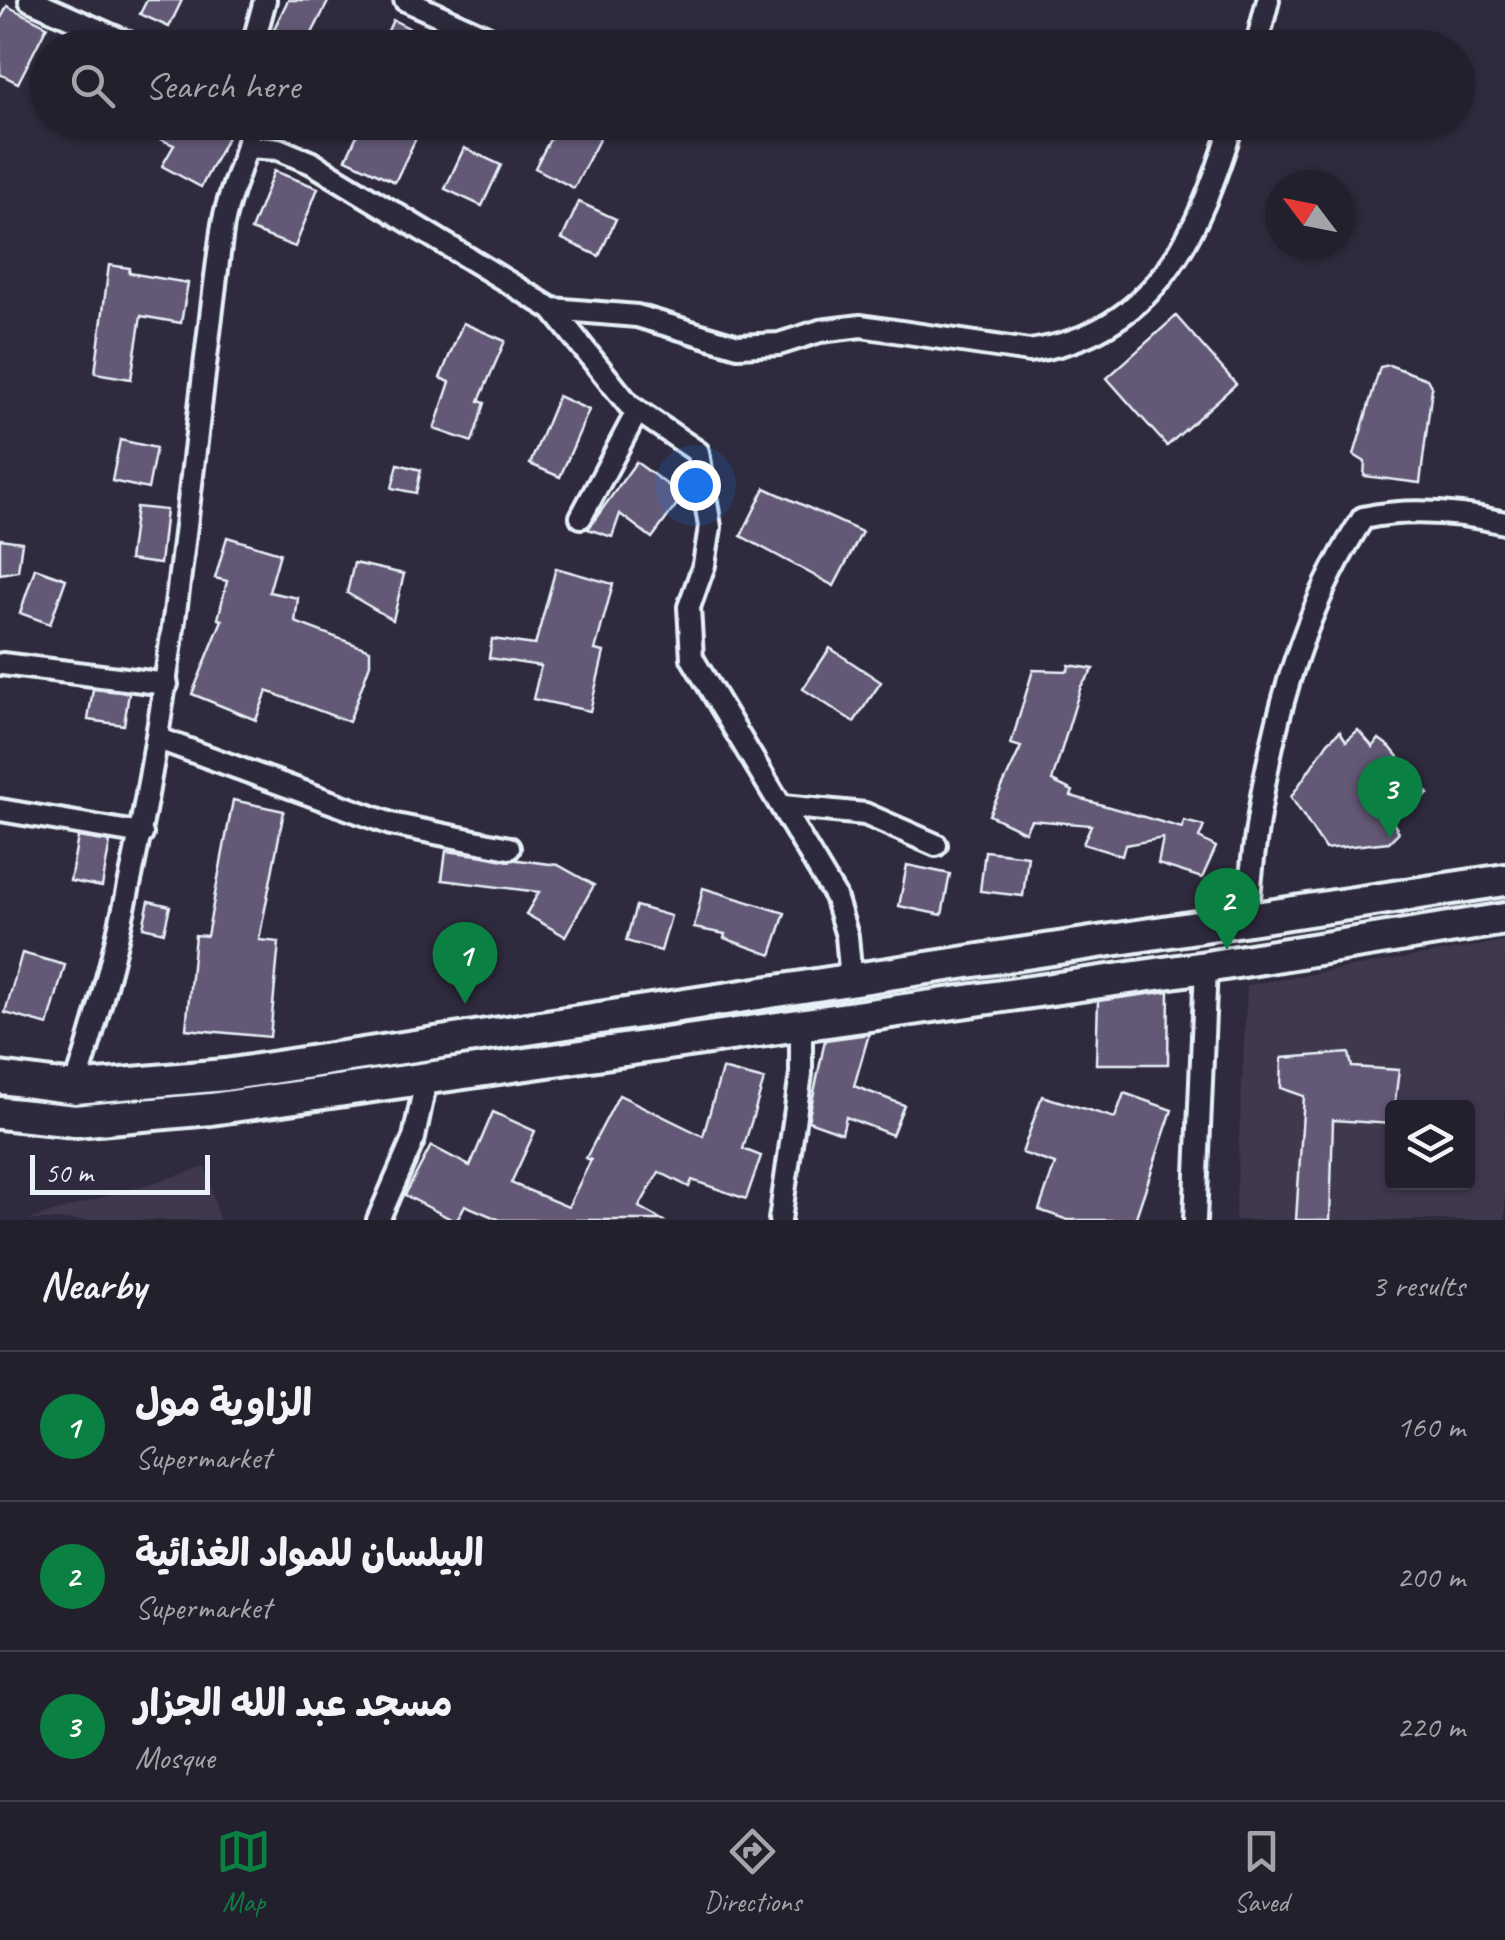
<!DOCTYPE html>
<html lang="en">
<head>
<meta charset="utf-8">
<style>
	:root { --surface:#23202e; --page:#2b2836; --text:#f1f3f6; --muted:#a3a3aa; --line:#403e4a; --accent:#0b8043 }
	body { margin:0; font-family:Caveat,"Playpen Sans Arabic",sans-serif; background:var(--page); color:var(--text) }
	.controls { position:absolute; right:30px; bottom:30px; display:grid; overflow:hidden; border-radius:10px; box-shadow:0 2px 8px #0004 }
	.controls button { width:90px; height:90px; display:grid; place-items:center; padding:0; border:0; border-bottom:2px solid var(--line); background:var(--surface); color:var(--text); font:50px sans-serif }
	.compass { position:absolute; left:1265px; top:170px; width:90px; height:90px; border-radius:50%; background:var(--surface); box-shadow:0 2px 8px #0004; rotate:302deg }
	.scale { position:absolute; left:30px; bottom:25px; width:180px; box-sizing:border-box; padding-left:10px; border:5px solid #e8f1f8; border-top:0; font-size:28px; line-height:35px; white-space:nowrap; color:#e8f1f8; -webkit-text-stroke:8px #2f2a3d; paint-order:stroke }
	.you { position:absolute; left:695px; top:485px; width:35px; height:35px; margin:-25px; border:8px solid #fff; border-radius:50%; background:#1a73e8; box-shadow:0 0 0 15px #1a73e833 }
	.badge { display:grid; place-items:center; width:65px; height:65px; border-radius:50%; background:var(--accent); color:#fff; font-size:32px; font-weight:700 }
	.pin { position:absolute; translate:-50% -82px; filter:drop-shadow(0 2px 5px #0008) }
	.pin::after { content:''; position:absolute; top:52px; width:35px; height:30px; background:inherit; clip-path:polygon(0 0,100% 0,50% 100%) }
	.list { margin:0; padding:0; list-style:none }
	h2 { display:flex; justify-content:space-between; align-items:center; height:130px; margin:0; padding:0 40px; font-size:42px }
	h2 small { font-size:32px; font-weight:400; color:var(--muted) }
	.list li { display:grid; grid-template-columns:65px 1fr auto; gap:30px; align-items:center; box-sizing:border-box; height:150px; padding:0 40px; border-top:2px solid var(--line) }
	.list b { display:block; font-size:38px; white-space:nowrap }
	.list p { margin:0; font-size:32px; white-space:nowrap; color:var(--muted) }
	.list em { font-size:32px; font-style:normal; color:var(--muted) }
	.icon { flex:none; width:55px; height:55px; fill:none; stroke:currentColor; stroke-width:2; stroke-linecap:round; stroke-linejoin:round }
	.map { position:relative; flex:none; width:1505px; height:1220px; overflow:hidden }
	.search { position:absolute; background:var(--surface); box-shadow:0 2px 8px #0004; left:30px; right:30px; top:30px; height:110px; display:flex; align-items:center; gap:25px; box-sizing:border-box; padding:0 35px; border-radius:55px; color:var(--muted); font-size:38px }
	.sheet { height:580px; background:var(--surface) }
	nav { display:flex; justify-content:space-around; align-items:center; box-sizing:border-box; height:140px; border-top:2px solid var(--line); background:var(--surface); font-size:28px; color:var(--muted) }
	nav a { display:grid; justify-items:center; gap:5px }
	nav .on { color:var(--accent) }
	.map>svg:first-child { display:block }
	.built { fill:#3f384e; fill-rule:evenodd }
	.building { fill:#635976; stroke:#e8f1f8; stroke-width:2.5 }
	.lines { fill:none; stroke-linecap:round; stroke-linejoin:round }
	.minor-casing { stroke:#e8f1f8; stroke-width:28 }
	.secondary-casing { stroke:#e8f1f8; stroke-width:38 }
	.minor { stroke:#2f2a3d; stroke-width:20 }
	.secondary { stroke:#2f2a3d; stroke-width:30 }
</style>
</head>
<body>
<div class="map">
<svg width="1505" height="1220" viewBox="0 0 1505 1220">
	<rect width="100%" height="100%" fill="#2f2a3d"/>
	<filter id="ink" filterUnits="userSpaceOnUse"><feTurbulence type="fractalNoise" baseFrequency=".01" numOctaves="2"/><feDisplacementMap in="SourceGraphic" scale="20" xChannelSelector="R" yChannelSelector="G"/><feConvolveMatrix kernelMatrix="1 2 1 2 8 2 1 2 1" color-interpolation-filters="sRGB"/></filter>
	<g filter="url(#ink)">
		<g class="built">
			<path d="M1505,941v279h-270l12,-235zM1392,1108h76v74h-76z"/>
			<path d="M206,1167l13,53h-193z"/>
		</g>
		<g class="building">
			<path d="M147,0h35l-13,27 -29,-13z"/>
			<path d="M288,0h41l-23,45 -32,-16z"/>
			<path d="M7,6l40,20 -29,57 -18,-9v-53z"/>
			<path d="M393,20l56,28h-69z"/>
			<path d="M120,122h82l26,14 -27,51 -39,-21 12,-21z"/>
			<path d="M363,122h26l28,14 -22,46 -49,-23z"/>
			<path d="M559,122h49l-34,66 -39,-20z"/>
			<path d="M464,148l37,17 -19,41 -37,-17z"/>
			<path d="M274,171l44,17 -23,59 -44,-17z"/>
			<path d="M579,202l37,17 -17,37 -37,-17z"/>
			<path d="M109,265l21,3 -1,5 59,10 -7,40 -40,-7 -10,63 -36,-6z"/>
			<path d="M1176,316l60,68 -69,62 -60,-68z"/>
			<path d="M463,323l42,18 -26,60 6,2 -13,39 -38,-13 16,-47 -10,-4z"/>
			<path d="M1389,365l38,14 5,9 -12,95 -56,-7 1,-14 -11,-7 26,-88z"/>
			<path d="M558,396l31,14 -29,67 -30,-13z"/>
			<path d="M120,440l36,8 -8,41 -36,-8z"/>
			<path d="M636,462l47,34 -31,42 -32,-24 -8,23 -24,-8z"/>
			<path d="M398,464l23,6 -5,23 -24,-5z"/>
			<path d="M765,488l97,44 -28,54 -93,-50z"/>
			<path d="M136,507l30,3 -6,54 -31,-4z"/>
			<path d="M227,537l53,16 -11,39 29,6 -3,24 75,28v14l-21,58 -82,-31 -11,29 -64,-26 30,-74 -4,-1 9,-38 -12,-3z"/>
			<path d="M0,539l22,3 -4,29 -18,3z"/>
			<path d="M354,563l50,11 -11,46 -46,-27z"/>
			<path d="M35,568l31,11 -16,45 -30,-11z"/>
			<path d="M556,568l57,16 -18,66 9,2 -14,59 -57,-12 8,-33 -52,-8 3,-19 43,6z"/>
			<path d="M830,648l51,34 -27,40 -51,-33z"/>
			<path d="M1069,665l25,4 -13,17 -29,95 21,10 -2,5 111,32 2,-7 20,5 -5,12 17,9 -14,31 -44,-14 5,-26 -38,7 -3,11 -39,-12 8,-19 -60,-5 -6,12 -36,-17 32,-68 -10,-3 22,-74 35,1z"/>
			<path d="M93,689l36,4 -5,32 -36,-5z"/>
			<path d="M1358,730l15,17 6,-8 11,8 38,47 -38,24 9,14 -10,10 -64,7 -34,-52 37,-55 12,-11 6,10z"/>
			<path d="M233,800l51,11 -25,129 20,2 -9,95 -84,-8 9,-94 12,1z"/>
			<path d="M78,837l32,5 -8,45 -32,-6z"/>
			<path d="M446,851l112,14 36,20 -29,51 -39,-22 13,-22 -97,-12z"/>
			<path d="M985,851l43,5 -5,40 -43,-5z"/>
			<path d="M907,865l43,9 -8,41 -43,-9z"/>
			<path d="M703,888l82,25 -14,42 -47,-17 1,-4 -31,-6z"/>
			<path d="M149,901l21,5 -6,26 -21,-5z"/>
			<path d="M636,906l35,10 -10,35 -35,-10z"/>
			<path d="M22,953l43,12 -17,60 -43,-12z"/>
			<path d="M1169,991l-1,73h-72l2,-63z"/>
			<path d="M869,1034l-15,52 50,19 -12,30 -46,-18 -4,16 -34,-12 17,-81z"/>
			<path d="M1349,1053l3,14 47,3 -7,54 -59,-4 -3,100h-34l8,-124 -23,-8 1,-30z"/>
			<path d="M722,1069l42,11 -21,69 18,7 -15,43 -54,-19 -3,7 -30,-15 -20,35 23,13h-162l-35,-15 -8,15h-4l-48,-25 26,-49 39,20 23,-54 42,19 -24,52 57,24 23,-47 -5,-2 33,-63 84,41z"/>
			<path d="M1124,1093l48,17 -37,110h-67l-29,-10 16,-46 -33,-11 20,-57 73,22z"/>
		</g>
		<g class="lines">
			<defs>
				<g id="minor">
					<path d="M30,0l110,48"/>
					<path d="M405,0l106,48"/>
					<path d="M252,48l13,-48"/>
					<path d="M1256,48l12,-48"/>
					<path d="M247,147l31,2 34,14 240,146 85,7 101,30 41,-2 41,-13 41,-5 168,25c128,-18 169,-117 204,-229"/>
					<path d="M552,309l77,96 69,47 12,75 -6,38 -15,42 3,51 143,238 12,40 4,43"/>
					<path d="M581,517l56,-105"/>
					<path d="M2,664l165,20"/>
					<path d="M159,739l232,85 118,24"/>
					<path d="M783,806l82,8 71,31"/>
					<path d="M0,810l142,24"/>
					<path d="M1247,922c10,-138 39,-287 116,-404 47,-10 95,-6 142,5"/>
					<path d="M75,1088c91,-278 108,-569 147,-857 5,-38 25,-71 30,-109"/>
					<path d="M378,1220l36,-82 12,-58"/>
					<path d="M780,1220l21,-146v-52"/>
					<path d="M1195,1220l11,-253"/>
				</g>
				<g id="secondary">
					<path d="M0,1078l75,10 150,-13 1280,-195"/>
					<path d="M0,1113l75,8 136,-12 995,-142 299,-48"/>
				</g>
			</defs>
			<use href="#minor" class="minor-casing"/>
			<use href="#secondary" class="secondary-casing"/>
			<use href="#minor" class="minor"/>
			<use href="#secondary" class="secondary"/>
		</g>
	</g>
</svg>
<div class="controls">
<button><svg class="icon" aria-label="layers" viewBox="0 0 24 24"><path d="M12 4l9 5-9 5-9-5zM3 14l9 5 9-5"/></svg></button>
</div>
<svg class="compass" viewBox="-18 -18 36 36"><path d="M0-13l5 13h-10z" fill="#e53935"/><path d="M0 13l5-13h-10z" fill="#a3a3aa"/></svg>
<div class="scale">50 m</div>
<div class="you"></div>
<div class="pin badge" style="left:465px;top:1004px">1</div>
<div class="pin badge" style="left:1227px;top:950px">2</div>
<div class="pin badge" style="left:1390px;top:838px">3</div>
<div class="search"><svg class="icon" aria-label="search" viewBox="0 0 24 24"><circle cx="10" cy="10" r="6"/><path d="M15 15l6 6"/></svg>Search here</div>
</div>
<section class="sheet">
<h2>Nearby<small>3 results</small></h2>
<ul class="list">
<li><span class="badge">1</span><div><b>الزاوية مول</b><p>Supermarket</p></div><em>160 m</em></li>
<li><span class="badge">2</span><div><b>البيلسان للمواد الغذائية</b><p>Supermarket</p></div><em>200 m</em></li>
<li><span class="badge">3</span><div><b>مسجد عبد الله الجزار</b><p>Mosque</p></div><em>220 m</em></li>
</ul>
</section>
<nav>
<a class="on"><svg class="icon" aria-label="map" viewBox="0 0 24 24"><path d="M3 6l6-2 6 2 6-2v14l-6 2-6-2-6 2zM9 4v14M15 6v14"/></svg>Map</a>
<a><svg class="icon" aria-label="directions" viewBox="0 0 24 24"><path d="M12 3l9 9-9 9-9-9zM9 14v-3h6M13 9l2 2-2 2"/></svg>Directions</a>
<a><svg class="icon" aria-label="saved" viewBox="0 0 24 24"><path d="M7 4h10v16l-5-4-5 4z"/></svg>Saved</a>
</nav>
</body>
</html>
